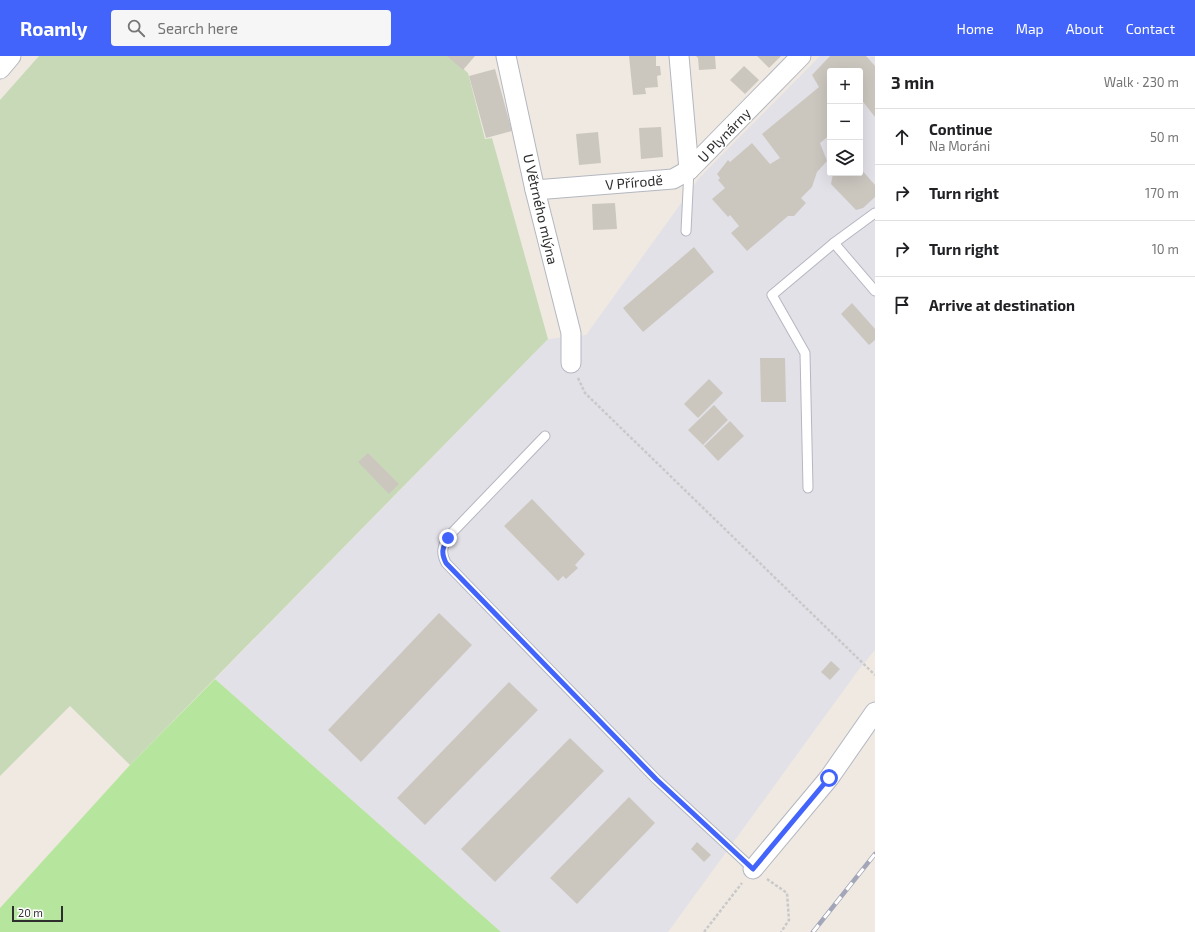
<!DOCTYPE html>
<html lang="en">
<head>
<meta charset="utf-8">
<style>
	:root { --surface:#fff; --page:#f6f6f6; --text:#202124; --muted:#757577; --line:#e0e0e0; --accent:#4264fb }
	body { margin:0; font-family:"Exo 2",sans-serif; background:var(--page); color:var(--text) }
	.controls { position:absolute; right:12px; top:12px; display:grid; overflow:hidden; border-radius:4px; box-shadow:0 4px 16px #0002 }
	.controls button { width:36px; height:36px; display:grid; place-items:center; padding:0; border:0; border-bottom:1px solid var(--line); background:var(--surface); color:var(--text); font:20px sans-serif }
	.scale { position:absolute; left:12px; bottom:10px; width:51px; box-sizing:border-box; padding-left:4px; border:2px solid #2e2e2e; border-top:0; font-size:11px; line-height:14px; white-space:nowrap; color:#2e2e2e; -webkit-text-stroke:3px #fff; paint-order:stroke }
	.stop { position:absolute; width:12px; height:12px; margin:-9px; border:3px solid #4264fb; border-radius:50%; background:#fff }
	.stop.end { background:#4264fb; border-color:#fff; box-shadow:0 1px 4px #0008 }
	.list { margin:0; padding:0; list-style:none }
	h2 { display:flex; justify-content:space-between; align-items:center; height:52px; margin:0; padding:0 16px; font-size:17px }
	h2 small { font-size:13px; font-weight:400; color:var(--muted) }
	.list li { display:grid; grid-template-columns:26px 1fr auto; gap:12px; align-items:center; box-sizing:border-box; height:56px; padding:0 16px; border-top:1px solid var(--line) }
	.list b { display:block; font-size:15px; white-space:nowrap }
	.list p { margin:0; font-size:13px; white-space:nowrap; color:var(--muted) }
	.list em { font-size:13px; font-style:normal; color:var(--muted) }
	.icon { flex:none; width:22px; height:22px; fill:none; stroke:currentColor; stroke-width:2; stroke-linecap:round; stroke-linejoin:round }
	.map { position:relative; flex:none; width:875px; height:876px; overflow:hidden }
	header { display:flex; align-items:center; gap:24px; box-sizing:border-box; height:56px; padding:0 20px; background:var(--accent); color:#fff }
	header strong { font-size:19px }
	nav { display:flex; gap:22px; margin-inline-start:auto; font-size:14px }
	.search { width:280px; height:36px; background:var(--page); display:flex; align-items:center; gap:10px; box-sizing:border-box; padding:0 14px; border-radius:4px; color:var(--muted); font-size:15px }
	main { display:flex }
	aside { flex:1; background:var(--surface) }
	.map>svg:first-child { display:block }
	.industrial { fill:#e3e1e8; fill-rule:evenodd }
	.green { fill:#b6e59e }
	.cemetery { fill:#c8d9b8 }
	.building { fill:#cbc7bf }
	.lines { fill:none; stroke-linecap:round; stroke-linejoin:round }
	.service-casing { stroke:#b4b7c1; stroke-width:11 }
	.minor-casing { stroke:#b4b7c1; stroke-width:21 }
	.path { stroke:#c9c9c9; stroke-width:2.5; stroke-dasharray:3 2; stroke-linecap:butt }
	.service { stroke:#fff; stroke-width:9 }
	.minor { stroke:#fff; stroke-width:19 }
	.rail-casing { stroke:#a3a6b8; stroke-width:4.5 }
	.rail { stroke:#fff; stroke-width:3; stroke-dasharray:9; stroke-linecap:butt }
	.route { stroke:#4264fb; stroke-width:5 }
	.labels { text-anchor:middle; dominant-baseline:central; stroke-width:3; stroke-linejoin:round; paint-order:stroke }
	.street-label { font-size:14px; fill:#2e2e2e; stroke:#fff }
</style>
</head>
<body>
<header>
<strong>Roamly</strong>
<div class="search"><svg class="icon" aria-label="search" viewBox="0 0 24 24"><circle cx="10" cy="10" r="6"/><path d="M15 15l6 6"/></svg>Search here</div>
<nav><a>Home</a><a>Map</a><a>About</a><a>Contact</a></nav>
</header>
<main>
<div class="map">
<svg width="875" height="876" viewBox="0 0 875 876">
	<rect width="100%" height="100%" fill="#efe9e1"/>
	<path class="industrial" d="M820,0l55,1v593l-18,22 -189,260h-167l-286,-253 333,-340 38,-4 114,-158zM830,15h30v102h-30z"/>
	<path class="green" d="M215,623l286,253h-501v-24l130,-143z"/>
	<path class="cemetery" d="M39,0h410l19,17 17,66 7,-1 56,201 -418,426 -60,-59 -70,70v-676z"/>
	<g class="building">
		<path d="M447,0h28l-12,14z"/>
		<path d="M629,0h27v10h4l1,9 -4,1 1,11 -13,1 1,6 -13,1z"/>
		<path d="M696,0h19l1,13 -17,1 -1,-12z"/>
		<path d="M757,0h24l-12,12z"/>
		<path d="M830,0h36l9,10v51l-15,-19v-27h-30v64l-10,8 7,18 -10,11 -5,15 -11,11 5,5 -12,13h-6l-41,35 -16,-18 8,-7 -9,-11 -2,2 -16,-18 13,-11 -7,-8 2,-2 -3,-4 11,-14 2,2 22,-19 18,21 10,-6 -18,-24 57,-47 -7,-12z"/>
		<path d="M744,10l15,14 -14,14 -15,-14z"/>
		<path d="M495,13l17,62 -26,7 -17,-62z"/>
		<path d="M661,71l2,30 -22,2 -2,-31z"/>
		<path d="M598,76l3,31 -22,2 -3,-31z"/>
		<path d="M860,112l15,17v12l-12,11 -7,2 -25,-26 2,-11h9l1,2 2,-2h15z"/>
		<path d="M615,147l2,26 -24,1 -1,-26z"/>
		<path d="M694,191l20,25 -71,60 -20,-24z"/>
		<path d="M852,247l23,26v11l-6,5 -28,-31z"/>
		<path d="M760,302h25l1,44h-25z"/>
		<path d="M709,323l14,14 -25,25 -14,-14z"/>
		<path d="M714,349l14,15 -25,25 -15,-15z"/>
		<path d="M730,365l14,15 -26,25 -14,-15z"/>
		<path d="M368,397l31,31 -10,10 -31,-32z"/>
		<path d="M532,443l53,55 -10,11 3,3 -12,11 -3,-3 -5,5 -54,-55z"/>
		<path d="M439,557l33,32 -111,117 -33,-32z"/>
		<path d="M831,605l9,8 -10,11 -9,-8z"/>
		<path d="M509,626l29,28 -113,115 -28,-27z"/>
		<path d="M570,682l34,33 -109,111 -34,-33z"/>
		<path d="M629,741l26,26 -78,81 -27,-26z"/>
		<path d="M697,786l14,13 -7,7 -13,-13z"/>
	</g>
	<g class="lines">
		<defs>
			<g id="service">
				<path d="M875,157l-41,30 41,48"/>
				<path d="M686,175l3,-61"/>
				<path d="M545,380l-98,102c-5,10 -6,15 -1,25l210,216 97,90"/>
				<path d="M808,432l-3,-135 -33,-58 62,-52"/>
			</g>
			<g id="minor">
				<path d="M506,0l29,134 36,143v30"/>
				<path d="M679,0l10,114"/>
				<path d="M0,13l11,-13"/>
				<path d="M535,134l138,-11 16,-9 112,-114"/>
				<path d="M753,813l76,-91 46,-66"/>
			</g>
		</defs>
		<use href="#service" class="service-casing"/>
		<use href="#minor" class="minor-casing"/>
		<g class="path">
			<path d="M578,322l7,15 290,282"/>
			<path d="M767,823l20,14 2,27 -8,12"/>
			<path d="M704,876l38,-49"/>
		</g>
		<use href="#service" class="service"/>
		<use href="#minor" class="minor"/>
		<defs>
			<path id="rail" d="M813,876l62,-78"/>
		</defs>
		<use href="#rail" class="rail-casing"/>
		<use href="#rail" class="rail"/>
	</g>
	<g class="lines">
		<path class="route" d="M448,482c-6,10 -7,15 -2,25l210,216 97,90 76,-91"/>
	</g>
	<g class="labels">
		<g class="street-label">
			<text transform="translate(724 79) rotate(-46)">U Plynárny</text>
			<text transform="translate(634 126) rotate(-5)">V Přírodě</text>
			<text transform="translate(541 153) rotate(77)">U Větrného mlýna</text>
		</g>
	</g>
</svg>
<div class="controls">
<button>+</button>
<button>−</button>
<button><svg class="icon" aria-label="layers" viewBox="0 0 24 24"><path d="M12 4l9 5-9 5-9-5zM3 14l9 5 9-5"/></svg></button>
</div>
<div class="scale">20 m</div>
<div class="stop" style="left:829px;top:722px"></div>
<div class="stop end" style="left:448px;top:482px"></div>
</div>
<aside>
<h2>3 min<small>Walk · 230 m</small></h2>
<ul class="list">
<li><svg class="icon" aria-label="ahead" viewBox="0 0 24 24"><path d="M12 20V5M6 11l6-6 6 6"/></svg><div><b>Continue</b><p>Na Moráni</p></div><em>50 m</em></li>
<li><svg class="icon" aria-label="right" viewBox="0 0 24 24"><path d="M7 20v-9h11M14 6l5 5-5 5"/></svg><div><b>Turn right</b></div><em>170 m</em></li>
<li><svg class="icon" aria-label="right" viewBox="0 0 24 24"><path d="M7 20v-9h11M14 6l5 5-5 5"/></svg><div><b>Turn right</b></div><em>10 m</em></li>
<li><svg class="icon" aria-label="arrive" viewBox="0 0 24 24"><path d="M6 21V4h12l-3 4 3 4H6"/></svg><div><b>Arrive at destination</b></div></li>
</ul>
</aside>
</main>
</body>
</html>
